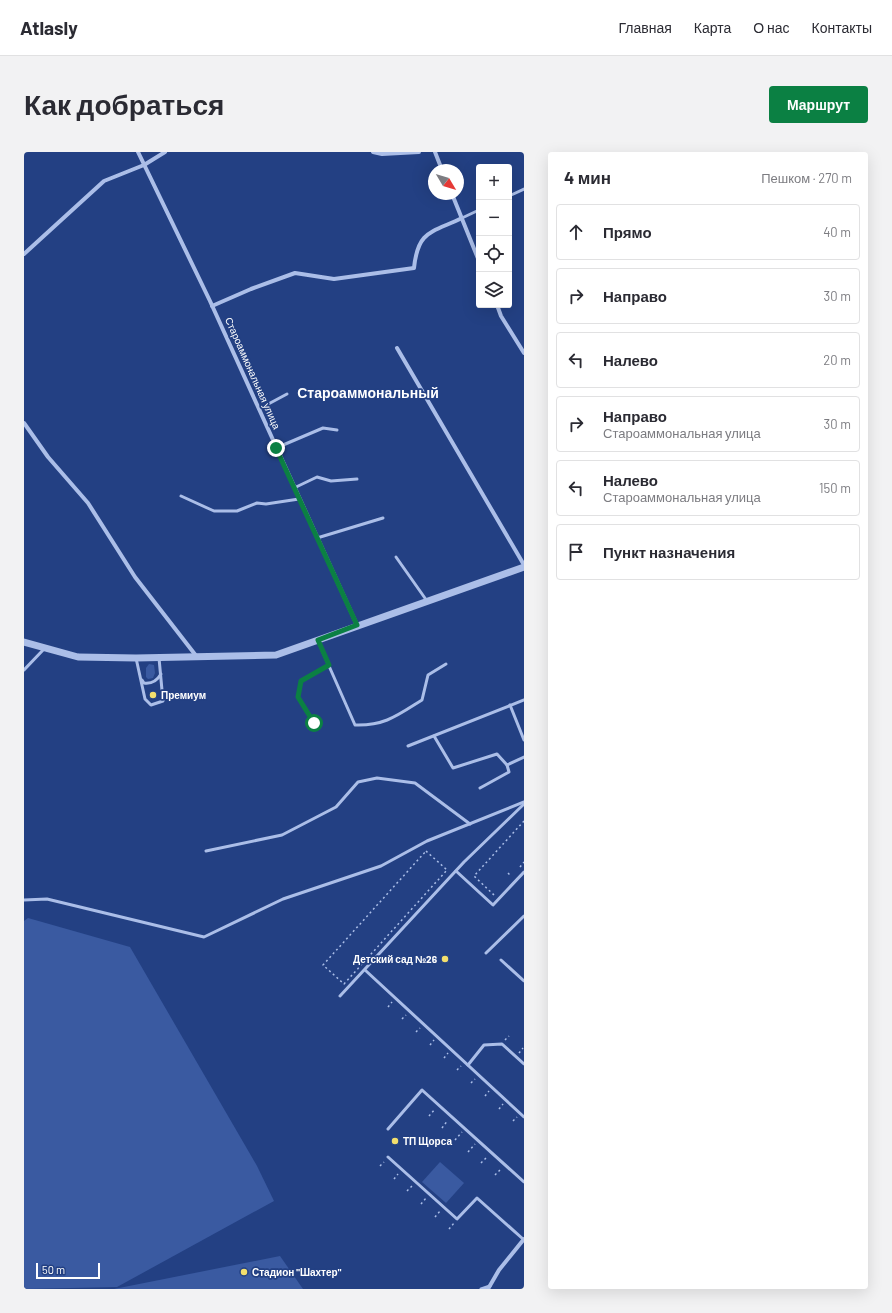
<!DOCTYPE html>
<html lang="ru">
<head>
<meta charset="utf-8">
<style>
	:root { --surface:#fff; --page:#f2f2f3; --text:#2b2b33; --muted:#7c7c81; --line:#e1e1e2; --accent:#0b8043 }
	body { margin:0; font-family:Barlow,sans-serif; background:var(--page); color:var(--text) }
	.controls { position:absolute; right:12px; top:12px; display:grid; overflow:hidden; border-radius:4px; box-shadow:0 4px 16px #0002 }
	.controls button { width:36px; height:36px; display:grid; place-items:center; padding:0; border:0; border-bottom:1px solid var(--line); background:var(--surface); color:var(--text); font:20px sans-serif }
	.compass { position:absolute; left:404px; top:12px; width:36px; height:36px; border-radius:50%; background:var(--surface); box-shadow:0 4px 16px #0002; rotate:128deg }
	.scale { position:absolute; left:12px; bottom:10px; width:64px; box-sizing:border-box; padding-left:4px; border:2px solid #fff; border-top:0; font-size:11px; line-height:14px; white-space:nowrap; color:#fff; -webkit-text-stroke:3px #234083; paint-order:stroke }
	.stop { position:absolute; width:12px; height:12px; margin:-9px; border:3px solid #0b8043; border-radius:50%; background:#fff }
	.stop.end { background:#0b8043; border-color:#fff; box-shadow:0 1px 4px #0008 }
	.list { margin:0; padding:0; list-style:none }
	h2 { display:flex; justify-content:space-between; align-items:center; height:52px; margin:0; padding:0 16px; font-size:17px }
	h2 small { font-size:13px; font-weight:400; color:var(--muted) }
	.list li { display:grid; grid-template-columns:26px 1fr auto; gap:12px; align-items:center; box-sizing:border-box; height:56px; margin:0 8px 8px; padding:0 8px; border:1px solid var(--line); border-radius:4px }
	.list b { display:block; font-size:15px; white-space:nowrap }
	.list p { margin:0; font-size:13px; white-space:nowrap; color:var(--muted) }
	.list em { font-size:13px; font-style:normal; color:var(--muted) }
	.icon { flex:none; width:22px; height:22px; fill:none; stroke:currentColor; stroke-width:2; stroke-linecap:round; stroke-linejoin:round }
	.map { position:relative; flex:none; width:500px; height:1137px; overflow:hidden; border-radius:4px }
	header { display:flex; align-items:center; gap:24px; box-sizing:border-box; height:56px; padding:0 20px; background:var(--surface); border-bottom:1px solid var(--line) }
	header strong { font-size:19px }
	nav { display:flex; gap:22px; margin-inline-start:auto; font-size:14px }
	.intro { display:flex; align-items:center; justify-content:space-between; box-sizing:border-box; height:96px; padding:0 24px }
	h1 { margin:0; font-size:28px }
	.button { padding:10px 18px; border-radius:4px; background:var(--accent); color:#fff; font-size:14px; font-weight:700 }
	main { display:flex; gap:24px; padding:0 24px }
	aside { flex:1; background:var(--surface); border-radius:4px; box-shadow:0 4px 16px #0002 }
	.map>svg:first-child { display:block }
	.green { fill:#3a5aa1 }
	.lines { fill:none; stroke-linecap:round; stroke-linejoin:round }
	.path { stroke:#abbee8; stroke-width:1.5; stroke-dasharray:2 3; stroke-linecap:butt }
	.service { stroke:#abbee8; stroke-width:3 }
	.minor { stroke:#abbee8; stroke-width:4 }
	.tertiary { stroke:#abbee8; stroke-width:7 }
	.route { stroke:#0b8043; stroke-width:5 }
	.poi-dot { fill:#f3df6d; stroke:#234083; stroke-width:1.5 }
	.labels { text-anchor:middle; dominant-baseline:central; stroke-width:3.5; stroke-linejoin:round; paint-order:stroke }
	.street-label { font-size:10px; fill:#fff; stroke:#234083 }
	.poi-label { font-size:10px; font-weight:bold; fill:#fff; stroke:#234083; text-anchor:start }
	.district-label { font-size:14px; font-weight:bold; fill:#fff; stroke:#234083 }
</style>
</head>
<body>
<header>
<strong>Atlasly</strong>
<nav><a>Главная</a><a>Карта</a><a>О нас</a><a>Контакты</a></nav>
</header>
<div class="intro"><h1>Как добраться</h1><a class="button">Маршрут</a></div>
<main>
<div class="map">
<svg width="500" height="1137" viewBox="0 0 500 1137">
	<rect width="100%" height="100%" fill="#234083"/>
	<g class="green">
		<path d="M125,512l5,1 1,8 -2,5 -5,1 -2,-2v-9z"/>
		<path d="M4,766l102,29 127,219 17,35 -157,86 -93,2v-368z"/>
		<path d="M416,1010l24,21 -18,20 -24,-21z"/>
		<path d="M256,1104l23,33h-189z"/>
	</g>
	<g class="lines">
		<g class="path">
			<path d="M402,699l21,19 -103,114 -21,-19z"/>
			<path d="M496,715l4,-5"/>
			<path d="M484,721l3,3"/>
			<path d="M470,743l-20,-19 50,-55"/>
			<path d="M364,855l4,-5"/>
			<path d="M378,867l4,-4"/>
			<path d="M392,880l4,-4"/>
			<path d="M481,888l4,-4"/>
			<path d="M406,893l4,-5"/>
			<path d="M495,901l4,-5"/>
			<path d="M420,906l4,-5"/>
			<path d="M433,918l4,-4"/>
			<path d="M447,931l4,-4"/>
			<path d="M461,944l4,-5"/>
			<path d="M475,957l4,-5"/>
			<path d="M405,964l6,-7"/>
			<path d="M489,969l4,-4"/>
			<path d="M418,976l6,-8"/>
			<path d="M431,988l7,-8"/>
			<path d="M444,1000l7,-8"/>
			<path d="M457,1011l7,-7"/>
			<path d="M356,1014l4,-4"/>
			<path d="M471,1023l7,-7"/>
			<path d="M370,1027l4,-5"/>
			<path d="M383,1039l6,-6"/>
			<path d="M397,1052l5,-6"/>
			<path d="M411,1065l5,-6"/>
			<path d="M425,1077l5,-6"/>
		</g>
		<g class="service">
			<path d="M485,44l15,-7"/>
			<path d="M438,66l17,-8"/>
			<path d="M235,257l28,-15"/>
			<path d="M252,296l47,-20 14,2"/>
			<path d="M270,336l23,-11 14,4 26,-2"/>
			<path d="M157,344l33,15h23l20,-8 9,1 33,-5"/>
			<path d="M293,386l66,-20"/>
			<path d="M372,405l31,44"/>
			<path d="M294,489l37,84c30,1 43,-10 67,-25l6,-25 18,-11"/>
			<path d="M112,506l9,41 6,6 12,-4 -4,-43"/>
			<path d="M0,518l20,-21"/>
			<path d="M118,528l2,3c8,1 13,-2 17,-9"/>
			<path d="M486,553l14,35"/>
			<path d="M290,571l-16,-26 3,-16 28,-16"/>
			<path d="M410,584l19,32 44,-14 10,11 17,-8"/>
			<path d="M384,594l116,-46"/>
			<path d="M456,636l29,-16 -2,-7"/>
			<path d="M182,699l76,-16 54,-28 22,-25 19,-4 38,5 55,41"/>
			<path d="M432,719l37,34 31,-33"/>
			<path d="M0,748l23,-1 157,38 79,-38 98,-33 46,-25 97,-39"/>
			<path d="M462,801l38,-37"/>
			<path d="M477,808l23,21"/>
			<path d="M341,818l159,147"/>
			<path d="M316,844l124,-134 60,-58"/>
			<path d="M444,913l16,-20 18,-1 22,20"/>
			<path d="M364,977l34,-39 102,92"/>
			<path d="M364,1005l69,62 20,-21 46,41"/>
			<path d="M457,1137l9,-3"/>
		</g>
		<g class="minor">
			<path d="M114,0l72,149 147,324"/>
			<path d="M349,0l9,2 37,-2"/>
			<path d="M411,0l7,18"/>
			<path d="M428,42l27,67"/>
			<path d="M0,102l80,-73 40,-16 21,-13"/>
			<path d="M473,153l4,11 23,37"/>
			<path d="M188,154l39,-17 44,-16 39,6 80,-11c4,-38 17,-35 48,-50"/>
			<path d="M373,196l127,217"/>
			<path d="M0,271l24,34 40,46 47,74 62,80"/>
			<path d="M464,1137l11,-19 25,-31"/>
		</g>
		<path class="tertiary" d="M0,490l54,15 58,1 140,-3 248,-88"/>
	</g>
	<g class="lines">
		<path class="route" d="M252,296l81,177 -39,15 11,25 -28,16 -3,16 16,26"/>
	</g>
	<g class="poi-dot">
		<circle cx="129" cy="543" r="4"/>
		<circle cx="421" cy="807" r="4"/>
		<circle cx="371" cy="989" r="4"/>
		<circle cx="220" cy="1120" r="4"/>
	</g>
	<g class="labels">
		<g class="street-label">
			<text transform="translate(229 221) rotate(66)">Староаммональная улица</text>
		</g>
		<g class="poi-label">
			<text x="137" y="543">Премиум</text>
			<text x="413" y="807" text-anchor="end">Детский сад №26</text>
			<text x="379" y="989">ТП Щорса</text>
			<text x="228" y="1120">Стадион "Шахтер"</text>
		</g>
		<g class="district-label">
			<text x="344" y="240">Староаммональный</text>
		</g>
	</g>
</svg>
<div class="controls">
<button>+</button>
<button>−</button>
<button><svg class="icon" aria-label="locate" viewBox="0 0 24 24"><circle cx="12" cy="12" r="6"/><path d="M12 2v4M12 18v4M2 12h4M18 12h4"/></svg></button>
<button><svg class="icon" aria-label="layers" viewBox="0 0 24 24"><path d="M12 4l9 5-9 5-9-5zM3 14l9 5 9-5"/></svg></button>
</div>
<svg class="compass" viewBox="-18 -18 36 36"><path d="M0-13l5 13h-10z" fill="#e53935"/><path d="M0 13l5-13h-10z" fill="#7c7c81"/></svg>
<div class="scale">50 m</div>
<div class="stop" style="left:290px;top:571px"></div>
<div class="stop end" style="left:252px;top:296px"></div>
</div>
<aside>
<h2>4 мин<small>Пешком · 270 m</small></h2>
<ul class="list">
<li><svg class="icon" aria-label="ahead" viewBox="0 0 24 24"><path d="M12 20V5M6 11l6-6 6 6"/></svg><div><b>Прямо</b></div><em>40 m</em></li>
<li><svg class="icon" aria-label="right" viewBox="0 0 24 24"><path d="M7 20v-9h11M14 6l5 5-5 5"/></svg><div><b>Направо</b></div><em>30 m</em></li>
<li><svg class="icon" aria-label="left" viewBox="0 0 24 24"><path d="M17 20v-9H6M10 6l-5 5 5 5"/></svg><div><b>Налево</b></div><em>20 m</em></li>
<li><svg class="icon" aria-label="right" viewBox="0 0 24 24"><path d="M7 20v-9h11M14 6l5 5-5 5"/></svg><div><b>Направо</b><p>Староаммональная улица</p></div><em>30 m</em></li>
<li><svg class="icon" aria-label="left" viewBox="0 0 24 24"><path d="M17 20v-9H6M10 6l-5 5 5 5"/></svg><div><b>Налево</b><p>Староаммональная улица</p></div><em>150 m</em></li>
<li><svg class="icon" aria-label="arrive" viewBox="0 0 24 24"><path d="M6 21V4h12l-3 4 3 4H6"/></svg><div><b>Пункт назначения</b></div></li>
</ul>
</aside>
</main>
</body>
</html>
